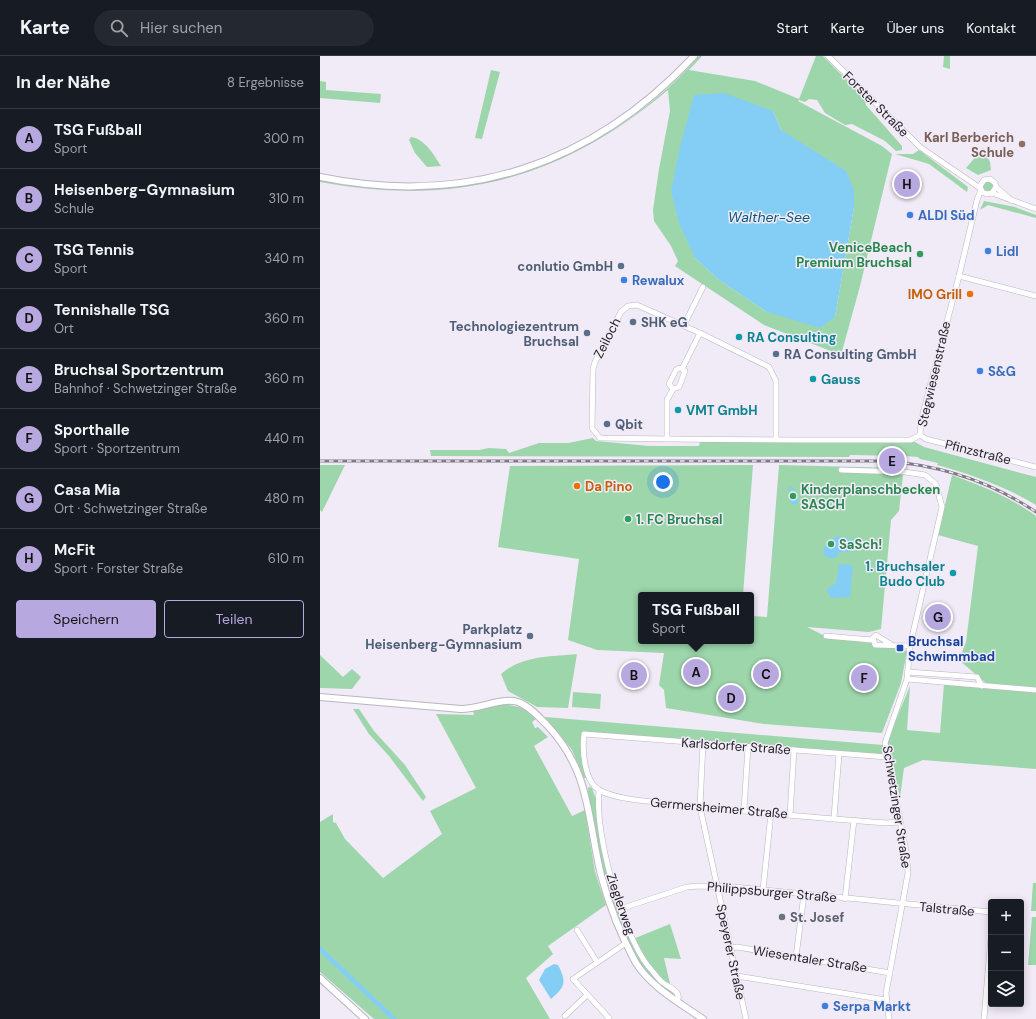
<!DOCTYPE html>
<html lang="de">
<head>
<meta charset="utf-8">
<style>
	:root { --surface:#171b24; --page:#242831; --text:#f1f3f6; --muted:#9ea1a6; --line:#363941; --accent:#b7a8e0 }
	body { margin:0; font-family:"DM Sans",sans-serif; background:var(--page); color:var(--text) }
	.controls { position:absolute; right:12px; bottom:12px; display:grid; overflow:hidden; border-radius:4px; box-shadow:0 2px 10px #0003 }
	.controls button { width:36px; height:36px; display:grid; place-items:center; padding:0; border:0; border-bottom:1px solid var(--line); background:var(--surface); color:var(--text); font:20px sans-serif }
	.you { position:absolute; left:343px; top:426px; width:14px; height:14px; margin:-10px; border:3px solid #fff; border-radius:50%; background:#1a73e8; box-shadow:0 0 0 6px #1a73e833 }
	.badge { display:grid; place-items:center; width:26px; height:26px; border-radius:50%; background:var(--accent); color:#111; font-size:13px; font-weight:700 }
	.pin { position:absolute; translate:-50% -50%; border:2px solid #fff; box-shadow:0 1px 4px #0006 }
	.popup { position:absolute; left:318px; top:536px; width:116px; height:52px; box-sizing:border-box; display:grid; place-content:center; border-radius:4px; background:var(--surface); filter:drop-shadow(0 1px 3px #0005); font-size:13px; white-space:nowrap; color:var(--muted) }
	.popup b { font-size:15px; color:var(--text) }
	.popup::after { content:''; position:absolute; left:50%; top:100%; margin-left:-8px; border:8px solid transparent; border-top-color:var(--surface) }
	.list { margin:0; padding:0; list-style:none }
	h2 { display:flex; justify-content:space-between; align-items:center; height:52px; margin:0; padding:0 16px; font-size:17px }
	h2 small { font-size:13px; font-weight:400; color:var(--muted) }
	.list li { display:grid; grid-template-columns:26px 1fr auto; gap:12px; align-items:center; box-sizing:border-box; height:60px; padding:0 16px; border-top:1px solid var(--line) }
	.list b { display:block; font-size:15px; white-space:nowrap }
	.list p { margin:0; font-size:13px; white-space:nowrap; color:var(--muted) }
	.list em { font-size:13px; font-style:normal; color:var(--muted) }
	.actions { display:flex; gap:8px; padding:12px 16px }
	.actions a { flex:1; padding:9px 0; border:1px solid var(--accent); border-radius:4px; text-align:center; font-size:14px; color:var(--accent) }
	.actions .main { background:var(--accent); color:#111 }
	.icon { flex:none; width:22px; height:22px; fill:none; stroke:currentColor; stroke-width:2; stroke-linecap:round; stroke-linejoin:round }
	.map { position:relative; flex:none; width:716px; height:963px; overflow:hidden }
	header { display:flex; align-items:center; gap:24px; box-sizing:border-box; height:56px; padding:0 20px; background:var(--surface); border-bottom:1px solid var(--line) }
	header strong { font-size:19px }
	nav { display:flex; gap:22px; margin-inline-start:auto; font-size:14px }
	.search { width:280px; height:36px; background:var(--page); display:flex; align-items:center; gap:10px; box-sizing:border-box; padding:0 14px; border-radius:22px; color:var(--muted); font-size:15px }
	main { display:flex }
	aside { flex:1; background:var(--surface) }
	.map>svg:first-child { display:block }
	.green { fill:#9dd6ab; fill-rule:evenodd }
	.water { fill:#84cef6 }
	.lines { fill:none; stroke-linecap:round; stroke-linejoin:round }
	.canal { stroke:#84cef6; stroke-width:4.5 }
	.minor-casing { stroke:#bbb5c1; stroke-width:6 }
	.major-casing { stroke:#bbb5c1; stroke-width:8 }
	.minor { stroke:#fff; stroke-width:5 }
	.major { stroke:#fff; stroke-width:6 }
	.rail-casing { stroke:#7f7a83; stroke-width:3 }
	.rail { stroke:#f1eaf7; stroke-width:1.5; stroke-dasharray:4.5; stroke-linecap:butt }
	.education-dot { fill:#8d6e63; stroke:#f1eaf7; stroke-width:1.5 }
	.shop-dot { fill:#3f7fe0; stroke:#f1eaf7; stroke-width:1.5 }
	.leisure-dot { fill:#2e9e5b; stroke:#f1eaf7; stroke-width:1.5 }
	.service-dot { fill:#5c6f8a; stroke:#f1eaf7; stroke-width:1.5 }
	.food-dot { fill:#e8710a; stroke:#f1eaf7; stroke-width:1.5 }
	.culture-dot { fill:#0f9aa8; stroke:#f1eaf7; stroke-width:1.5 }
	.transit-dot { fill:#1a4fb4; stroke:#f1eaf7; stroke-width:1.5 }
	.worship-dot { fill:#6b7280; stroke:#f1eaf7; stroke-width:1.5 }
	.labels { text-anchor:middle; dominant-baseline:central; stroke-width:3; stroke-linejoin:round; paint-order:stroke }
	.street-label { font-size:13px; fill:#252227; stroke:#f1eaf7 }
	.education-label { font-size:13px; font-weight:bold; fill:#785e54; stroke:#f1eaf7; text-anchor:end }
	.shop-label { font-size:13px; font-weight:bold; fill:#366cbe; stroke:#f1eaf7; text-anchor:start }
	.leisure-label { font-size:13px; font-weight:bold; fill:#27864d; stroke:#f1eaf7; text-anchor:start }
	.service-label { font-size:13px; font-weight:bold; fill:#4e5e75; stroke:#f1eaf7; text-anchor:end }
	.food-label { font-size:13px; font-weight:bold; fill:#c56008; stroke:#f1eaf7; text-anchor:end }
	.culture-label { font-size:13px; font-weight:bold; fill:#0d838f; stroke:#f1eaf7; text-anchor:start }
	.transit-label { font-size:13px; font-weight:bold; fill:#164399; stroke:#f1eaf7; text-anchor:start }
	.worship-label { font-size:13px; font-weight:bold; fill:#5b616d; stroke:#f1eaf7; text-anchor:start }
	.water-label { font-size:14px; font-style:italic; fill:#09597a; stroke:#f1eaf7 }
</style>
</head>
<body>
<header>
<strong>Karte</strong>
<div class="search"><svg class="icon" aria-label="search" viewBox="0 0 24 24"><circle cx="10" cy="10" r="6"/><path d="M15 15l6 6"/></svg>Hier suchen</div>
<nav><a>Start</a><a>Karte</a><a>Über uns</a><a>Kontakt</a></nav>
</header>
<main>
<aside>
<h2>In der Nähe<small>8 Ergebnisse</small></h2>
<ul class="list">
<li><span class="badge">A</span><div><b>TSG Fußball</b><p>Sport</p></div><em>300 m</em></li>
<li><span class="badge">B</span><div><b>Heisenberg-Gymnasium</b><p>Schule</p></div><em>310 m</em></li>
<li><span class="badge">C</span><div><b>TSG Tennis</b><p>Sport</p></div><em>340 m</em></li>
<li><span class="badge">D</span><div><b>Tennishalle TSG</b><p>Ort</p></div><em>360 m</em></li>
<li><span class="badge">E</span><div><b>Bruchsal Sportzentrum</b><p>Bahnhof · Schwetzinger Straße</p></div><em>360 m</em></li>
<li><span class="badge">F</span><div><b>Sporthalle</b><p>Sport · Sportzentrum</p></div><em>440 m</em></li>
<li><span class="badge">G</span><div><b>Casa Mia</b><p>Ort · Schwetzinger Straße</p></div><em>480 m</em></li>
<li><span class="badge">H</span><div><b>McFit</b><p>Sport · Forster Straße</p></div><em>610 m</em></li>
</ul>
<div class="actions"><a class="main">Speichern</a><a>Teilen</a></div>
</aside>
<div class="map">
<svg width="716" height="963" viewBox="0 0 716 963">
	<rect width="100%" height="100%" fill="#f1eaf7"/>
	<g class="green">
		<path d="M379,0h3l-13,14 66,11 44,18 17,-43h7l42,43 1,6 36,41v4l-6,1 -11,-10 -33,-17 -7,1 -20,-12 -8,-13 -8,-1 -4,3 -6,-2 -1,1 84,45 10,8 -32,132 -19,69 -77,-30 -89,-59 3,-5 -7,-15 -17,-25 -1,-11 6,-41 11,-58 -2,-21c-106,89 -212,117 -348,92v-2c140,29 284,-15 379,-124zM453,55l8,19 73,60v17l-19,110 -68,-5 -48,-32 -24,-22z"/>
		<path d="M624,0h6v13l-7,-2z"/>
		<path d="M171,14l9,2 -18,67 -7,-1z"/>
		<path d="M0,25l6,1v8l55,4 -1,9 -60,-5z"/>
		<path d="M91,81c14,2 23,18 30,29l-14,1 -12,-14 -6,-13z"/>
		<path d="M663,92l7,14 1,8 -13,5 -12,-7z"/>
		<path d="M599,94l49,37 -1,5 -38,-28 -34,-10h18z"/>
		<circle cx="668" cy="130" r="5"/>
		<path d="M664,145l31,6 21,8v3l-48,-13 -8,5z"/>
		<path d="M273,382l3,3 53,5h50l1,-4h215l9,5 112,30v28c-32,-19 -63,-30 -99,-40l1,-2 -18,-4 -2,-2 -13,-1 -55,-1 -1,2 -418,-1 -1,-6h49l10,-2 17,1 3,4 30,-10h29z"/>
		<path d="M0,409h25l-23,47 -2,-2z"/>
		<path d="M433,409l-10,130h-102v46h110v-25l16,1 12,-152 118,3 6,7 -4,36 -8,9 -10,109 -12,3 -62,-5 22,11 42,5 36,8 -6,32 -19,50 -118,-9 -98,-16 -2,-18 -5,-5 5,-32 -67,-3 -29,-10 11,-81 -81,-12 12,-81z"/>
		<path d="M632,419c30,11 58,22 84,41v172l-49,-4 -28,-24 7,-18 12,-96 -40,-11z"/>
		<path d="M257,598l-9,54 -31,-1 -29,-16 -7,-17c22,-19 49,-17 76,-20z"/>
		<path d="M0,599l23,22 9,-8 9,8 -9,12 -32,-1z"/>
		<path d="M624,628l92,8v77l-113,-9 -19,8 -4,29 -13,-56 23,-55 -3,44 33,3z"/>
		<path d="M253,636l28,2 -1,15 -28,-2z"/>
		<path d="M185,648l18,4 13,11 -4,3 3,6 3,-1 10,10 -14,9 38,70 13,-6 10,62 11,33 -58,41 5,8 -27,24 24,41h-176l-54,-47v-150l13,-8v8l3,1 9,16 38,39 59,-44 -12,-23 46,-23 -40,-74 38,1 -1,-4z"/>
		<path d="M33,653h6l15,22 31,34 21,32 -3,4 -34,-45 -20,-22z"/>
		<path d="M225,661l338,28 -1,11 -300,-24c-3,16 1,29 6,44l-2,2h-2l-12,-28z"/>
		<path d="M269,731l3,1 5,14 13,71 23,66 37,-15 11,35 -17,-1 7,30 7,5 -1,8 -35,-31 -16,-27 -25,-67 -12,-66 -1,-22z"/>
		<path d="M713,827h3v28h-5z"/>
		<path d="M712,861h4v48h-8z"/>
	</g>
	<g class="water">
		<path d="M404,37l49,18 8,19 65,41 8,19v17l-19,110 -15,11 -53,-16 -48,-32 -24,-22 -16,-35 -8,-32 9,-44 14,-52z"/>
		<path d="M471,430l4,3 -2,8h3l3,3 -3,5 -4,-1 -2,-3 4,-11 -3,-2v3h-3l1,-4z"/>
		<path d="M519,480l15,4 2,5 -2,5 -5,2h-9l-5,6c-20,2 -11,-18 4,-22z"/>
		<path d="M519,508l14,1 -3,32 -19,1 -5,-8 10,-7z"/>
		<path d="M234,908l4,1c9,17 7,22 -7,34l-12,-19 6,-11z"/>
	</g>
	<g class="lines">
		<path class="canal" d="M0,893l74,70"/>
		<defs>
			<g id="minor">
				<path d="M508,0l92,91 60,41"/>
				<path d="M676,131l-4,6 -5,1 -5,-2 -2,-6 4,-6 6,-1 5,4 1,4 15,13"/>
				<path d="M672,137l44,16"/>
				<path d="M639,220l77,20"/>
				<path d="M364,269l19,-38"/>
				<path d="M362,313l18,-36"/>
				<path d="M353,333l-4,-5 7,-14 3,-2 3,1"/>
				<path d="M600,379l1,-14 38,-145 18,-76 4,-10"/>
				<path d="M600,379l6,4 110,28"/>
				<path d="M347,383v-39l6,-11 6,-2 6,-16 -3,-2"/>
				<path d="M456,384v-59l-7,-14 -69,-34 -63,-28 -9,1 -7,6 -26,50 -2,7 -1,59 8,10c103,2 207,2 311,2l9,-5"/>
				<path d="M521,414l64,2 20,3 11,9 6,23 -32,139 -3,33 -22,64 21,108 2,22 -22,120 3,26"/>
				<path d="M506,580l46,4"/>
				<path d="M572,589l-16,-10 -3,3 2,7 35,1"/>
				<path d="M588,616l69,5 5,9"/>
				<path d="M587,623l129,11"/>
				<path d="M383,687l-3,64 46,212"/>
				<path d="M567,701l-303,-23c-2,16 0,47 15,56 20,11 61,12 84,15 68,7 136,13 203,18l14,-1"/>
				<path d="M279,734c-5,43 23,142 49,176 5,5 9,12 14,16 5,4 11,6 15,11 2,3 2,5 0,8"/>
				<path d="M424,754l4,-63"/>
				<path d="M470,759l4,-65"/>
				<path d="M514,762l5,-64"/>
				<path d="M443,834l8,-77"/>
				<path d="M525,843l9,-79"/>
				<path d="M300,853l67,-22 12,-1 35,1 257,25"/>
				<path d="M257,874l20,32"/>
				<path d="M410,892l7,-1 153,26"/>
				<path d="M476,901l8,-63"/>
				<path d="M417,920l149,24"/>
				<path d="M245,960l22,-21"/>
				<path d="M288,963l1,-1 -36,-39 53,-36"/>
				<path d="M664,963l7,-81"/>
			</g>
			<g id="major">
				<path d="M0,121c146,30 272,-12 374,-121"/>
				<path d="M0,641l141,12c19,0 41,-12 57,-7 11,4 20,14 28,22 45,47 41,93 55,151 8,30 20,61 35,88 15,24 44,40 67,56"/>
				<path d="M0,922l45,41"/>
			</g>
		</defs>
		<use href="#minor" class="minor-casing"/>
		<use href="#major" class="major-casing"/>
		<use href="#minor" class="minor"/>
		<use href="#major" class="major"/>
		<defs>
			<path id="rail" d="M0,405h565c55,4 105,20 151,51"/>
		</defs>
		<use href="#rail" class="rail-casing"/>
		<use href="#rail" class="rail"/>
	</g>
	<circle class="education-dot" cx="702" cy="88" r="4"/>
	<g class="shop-dot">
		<circle cx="590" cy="159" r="4"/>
		<circle cx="668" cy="195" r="4"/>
		<circle cx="304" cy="224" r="4"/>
		<circle cx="660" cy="315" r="4"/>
		<circle cx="505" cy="950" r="4"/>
	</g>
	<g class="leisure-dot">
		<circle cx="600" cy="198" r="4"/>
		<circle cx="473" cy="440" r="4"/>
		<circle cx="308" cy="463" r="4"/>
		<circle cx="511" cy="488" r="4"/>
	</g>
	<g class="service-dot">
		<circle cx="301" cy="210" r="4"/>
		<circle cx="313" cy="266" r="4"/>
		<circle cx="267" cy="277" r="4"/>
		<circle cx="456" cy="298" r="4"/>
		<circle cx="287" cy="368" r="4"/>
		<circle cx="210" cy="580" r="4"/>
	</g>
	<g class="food-dot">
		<circle cx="650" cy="238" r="4"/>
		<circle cx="257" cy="430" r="4"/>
	</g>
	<g class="culture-dot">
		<circle cx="419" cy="281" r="4"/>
		<circle cx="493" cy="323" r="4"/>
		<circle cx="358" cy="354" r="4"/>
		<circle cx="633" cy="517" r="4"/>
	</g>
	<rect class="transit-dot" x="576" y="588" width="8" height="8" rx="2"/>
	<circle class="worship-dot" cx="462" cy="861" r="4"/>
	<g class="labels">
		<g class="street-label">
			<text transform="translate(556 48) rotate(45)">Forster Straße</text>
			<text transform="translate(287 282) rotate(-63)">Zeiloch</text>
			<text transform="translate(614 318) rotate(-77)">Stegwiesenstraße</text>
			<text transform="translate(658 396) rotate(14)">Pfinzstraße</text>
			<text transform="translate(416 690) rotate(4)">Karlsdorfer Straße</text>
			<text transform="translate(577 751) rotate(81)">Schwetzinger Straße</text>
			<text transform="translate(399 752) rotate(5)">Germersheimer Straße</text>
			<text transform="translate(452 836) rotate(5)">Philippsburger Straße</text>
			<text transform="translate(301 848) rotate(71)">Zieglerweg</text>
			<text transform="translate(627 853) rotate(5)">Talstraße</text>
			<text transform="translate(411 896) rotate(78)">Speyerer Straße</text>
			<text transform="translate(490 903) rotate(9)">Wiesentaler Straße</text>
		</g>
		<g class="education-label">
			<text x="694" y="81">Karl Berberich<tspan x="694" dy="15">Schule</tspan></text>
		</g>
		<g class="shop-label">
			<text x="598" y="159">ALDI Süd</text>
			<text x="676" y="195">Lidl</text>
			<text x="312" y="224">Rewalux</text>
			<text x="668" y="315">S&amp;G</text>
			<text x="513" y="950">Serpa Markt</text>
		</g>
		<g class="leisure-label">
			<text x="592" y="191" text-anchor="end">VeniceBeach<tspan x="592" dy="15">Premium Bruchsal</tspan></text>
			<text x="481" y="433">Kinderplanschbecken<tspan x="481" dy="15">SASCH</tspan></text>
			<text x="316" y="463">1. FC Bruchsal</text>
			<text x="519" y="488">SaSch!</text>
		</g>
		<g class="service-label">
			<text x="293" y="210">conlutio GmbH</text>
			<text x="321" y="266" text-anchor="start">SHK eG</text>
			<text x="259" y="270">Technologiezentrum<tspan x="259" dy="15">Bruchsal</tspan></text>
			<text x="464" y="298" text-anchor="start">RA Consulting GmbH</text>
			<text x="295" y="368" text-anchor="start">Qbit</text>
			<text x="202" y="573">Parkplatz<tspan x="202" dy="15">Heisenberg-Gymnasium</tspan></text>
		</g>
		<g class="food-label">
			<text x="642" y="238">IMO Grill</text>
			<text x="265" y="430" text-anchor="start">Da Pino</text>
		</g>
		<g class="culture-label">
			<text x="427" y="281">RA Consulting</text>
			<text x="501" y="323">Gauss</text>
			<text x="366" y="354">VMT GmbH</text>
			<text x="625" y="510" text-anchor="end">1. Bruchsaler<tspan x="625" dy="15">Budo Club</tspan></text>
		</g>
		<g class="transit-label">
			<text x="588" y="585">Bruchsal<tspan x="588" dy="15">Schwimmbad</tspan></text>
		</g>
		<g class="worship-label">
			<text x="470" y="861">St. Josef</text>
		</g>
		<g class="water-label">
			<text x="449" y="161">Walther-See</text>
		</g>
	</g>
</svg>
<div class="controls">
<button>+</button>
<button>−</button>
<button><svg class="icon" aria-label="layers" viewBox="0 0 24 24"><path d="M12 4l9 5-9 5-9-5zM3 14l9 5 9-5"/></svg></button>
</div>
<div class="you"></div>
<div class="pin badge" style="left:376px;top:616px">A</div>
<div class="popup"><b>TSG Fußball</b>Sport</div>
<div class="pin badge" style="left:314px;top:619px">B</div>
<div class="pin badge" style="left:446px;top:618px">C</div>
<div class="pin badge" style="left:411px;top:642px">D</div>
<div class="pin badge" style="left:572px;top:405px">E</div>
<div class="pin badge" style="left:544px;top:622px">F</div>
<div class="pin badge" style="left:618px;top:561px">G</div>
<div class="pin badge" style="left:587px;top:128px">H</div>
</div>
</main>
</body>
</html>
